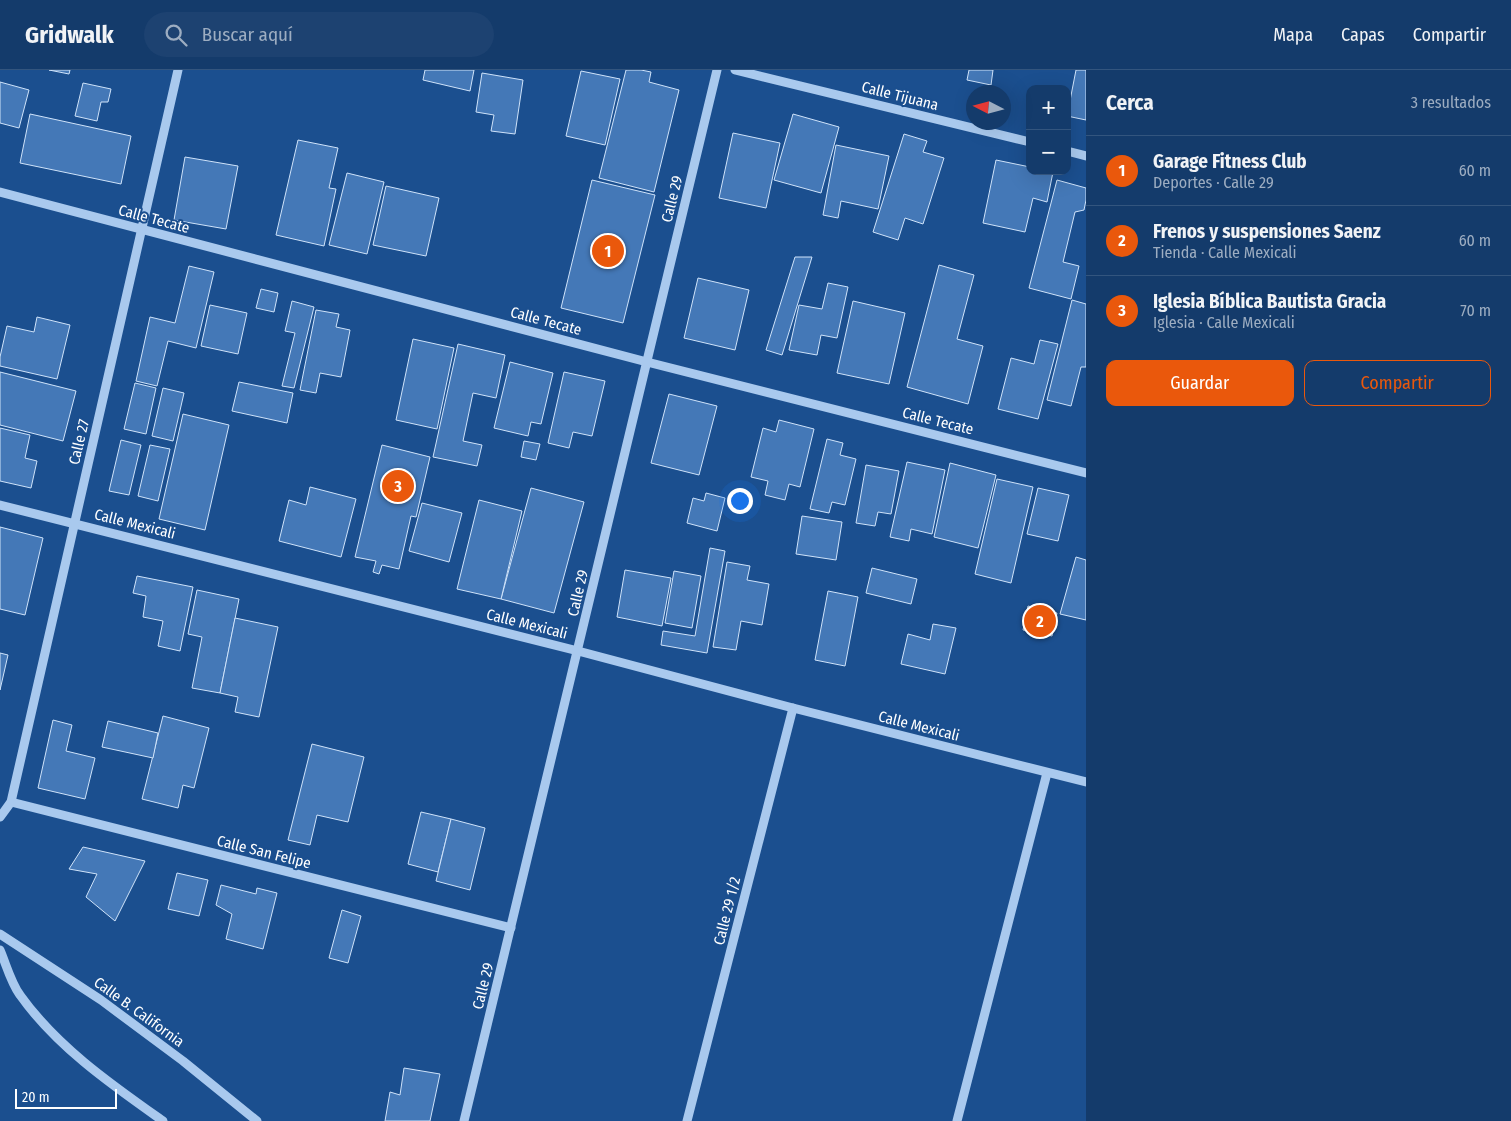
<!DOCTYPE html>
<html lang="es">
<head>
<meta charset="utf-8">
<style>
	:root { --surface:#143b6b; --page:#1d4271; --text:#f1f3f6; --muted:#9dadc1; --line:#33557e; --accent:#ea580c }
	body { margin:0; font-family:"Fira Sans Condensed",sans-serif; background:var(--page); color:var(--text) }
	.controls { position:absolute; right:15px; top:15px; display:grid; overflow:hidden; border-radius:10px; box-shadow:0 5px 20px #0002 }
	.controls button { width:45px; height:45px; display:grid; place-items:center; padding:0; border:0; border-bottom:1px solid var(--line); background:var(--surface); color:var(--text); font:25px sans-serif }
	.compass { position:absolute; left:966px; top:15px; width:45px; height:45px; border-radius:50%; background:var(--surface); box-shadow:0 5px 20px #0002; rotate:276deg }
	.scale { position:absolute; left:15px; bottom:12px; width:102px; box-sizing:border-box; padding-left:5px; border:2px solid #fff; border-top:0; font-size:14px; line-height:18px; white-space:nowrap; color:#fff; -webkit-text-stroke:4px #1b4f8f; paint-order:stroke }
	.you { position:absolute; left:739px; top:430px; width:18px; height:18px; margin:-12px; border:4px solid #fff; border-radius:50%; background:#1a73e8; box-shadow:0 0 0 8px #1a73e833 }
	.badge { display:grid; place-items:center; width:32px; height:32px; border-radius:50%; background:var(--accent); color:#fff; font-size:16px; font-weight:700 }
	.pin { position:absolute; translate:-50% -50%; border:2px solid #fff; box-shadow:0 1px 5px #0006 }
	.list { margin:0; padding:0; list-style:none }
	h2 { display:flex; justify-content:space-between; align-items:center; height:65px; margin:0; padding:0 20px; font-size:21px }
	h2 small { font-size:16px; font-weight:400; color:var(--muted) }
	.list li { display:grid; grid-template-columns:32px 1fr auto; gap:15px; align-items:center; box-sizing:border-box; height:70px; padding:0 20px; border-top:1px solid var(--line) }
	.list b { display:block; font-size:19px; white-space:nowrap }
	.list p { margin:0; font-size:16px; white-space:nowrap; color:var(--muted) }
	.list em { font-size:16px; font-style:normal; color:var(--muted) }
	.actions { display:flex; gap:10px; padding:15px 20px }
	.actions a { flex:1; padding:11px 0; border:1px solid var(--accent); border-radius:10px; text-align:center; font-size:18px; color:var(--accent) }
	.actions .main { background:var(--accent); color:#fff }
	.icon { flex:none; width:28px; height:28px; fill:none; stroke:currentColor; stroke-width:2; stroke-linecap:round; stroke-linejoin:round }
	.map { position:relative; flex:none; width:1086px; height:1051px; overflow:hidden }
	header { display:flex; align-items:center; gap:30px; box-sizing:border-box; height:70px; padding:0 25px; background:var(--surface); border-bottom:1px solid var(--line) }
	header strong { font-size:24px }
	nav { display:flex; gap:28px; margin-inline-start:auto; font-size:18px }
	.search { width:350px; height:45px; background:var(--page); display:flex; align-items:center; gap:12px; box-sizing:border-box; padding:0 18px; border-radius:28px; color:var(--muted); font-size:19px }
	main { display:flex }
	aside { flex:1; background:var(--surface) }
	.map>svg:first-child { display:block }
	.building { fill:#4478b7; stroke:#cfe3fa }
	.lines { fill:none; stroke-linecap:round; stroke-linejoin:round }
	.minor { stroke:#a9c9ee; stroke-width:9 }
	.labels { text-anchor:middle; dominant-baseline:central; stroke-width:4; stroke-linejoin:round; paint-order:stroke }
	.street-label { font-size:15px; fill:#fff; stroke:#1b4f8f }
</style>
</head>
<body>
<header>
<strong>Gridwalk</strong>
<div class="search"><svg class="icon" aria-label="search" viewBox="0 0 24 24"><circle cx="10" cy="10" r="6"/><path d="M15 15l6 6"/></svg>Buscar aquí</div>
<nav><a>Mapa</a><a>Capas</a><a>Compartir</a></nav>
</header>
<main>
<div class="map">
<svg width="1086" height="1051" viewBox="0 0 1086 1051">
	<rect width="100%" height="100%" fill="#1b4f8f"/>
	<g class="building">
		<path d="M49,0h21l-1,4z"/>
		<path d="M425,0h49l-4,21 -47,-11z"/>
		<path d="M626,0h15l10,2 -2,10 30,8 -25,102 -55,-14z"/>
		<path d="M969,0h24l-2,15 -24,-5z"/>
		<path d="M1076,0h10v50l-19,-4z"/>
		<path d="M581,1l39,8 -15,66 -39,-9z"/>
		<path d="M482,3l41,7 -8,54 -24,-3 3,-16 -18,-3z"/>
		<path d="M0,12l29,8 -10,38 -19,-5z"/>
		<path d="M83,13l28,6 -3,13h-7l-4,19 -22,-5z"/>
		<path d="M30,44l101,22 -10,48 -101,-21z"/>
		<path d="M793,44l46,13 -18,66 -47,-13z"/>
		<path d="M733,63l47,10 -14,65 -47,-10z"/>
		<path d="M904,64l23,7 -4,11 21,6 -21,66 -18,-6 -7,22 -25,-8z"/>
		<path d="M298,70l40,8 -9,40 7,1 -12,57 -48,-11z"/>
		<path d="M836,75l53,11 -11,53 -37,-8 -3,17 -15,-3z"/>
		<path d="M185,87l53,9 -12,63 -52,-9z"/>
		<path d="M996,90l34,7v4l23,1 -6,30 -14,-4 -8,34 -42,-9z"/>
		<path d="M347,103l37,9 -17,72 -38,-9z"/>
		<path d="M592,110l63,15 -32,128 -62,-15z"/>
		<path d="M1057,110l29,8v12l-2,10 -9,2 -12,50 16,4 -8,33 -42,-11z"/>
		<path d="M386,116l53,12 -13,58 -53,-11z"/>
		<path d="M795,187h17l-30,98 -16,-5z"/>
		<path d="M939,195l35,10 -17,64 26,7 -15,58 -61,-17z"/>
		<path d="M189,196l25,6 -18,76 -28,-7 -11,45 -21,-5 14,-64 25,6z"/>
		<path d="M698,208l51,12 -14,60 -51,-12z"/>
		<path d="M828,213l20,4 -11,51 -16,-3 -4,20 -28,-5 10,-45 23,4z"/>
		<path d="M261,219l17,4 -4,19 -18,-4z"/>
		<path d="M1072,230l14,4v63h-5l-10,39 -24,-6z"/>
		<path d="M292,231l22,6 -20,81 -12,-2 13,-53 -10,-2z"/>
		<path d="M853,231l52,12 -16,71 -52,-11z"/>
		<path d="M210,235l37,8 -9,41 -37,-8z"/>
		<path d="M316,240l23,4 -3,13 14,3 -9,47 -21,-4 -4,20 -16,-3z"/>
		<path d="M37,247l33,8 -13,54 -57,-13v-9l7,-31 27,6z"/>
		<path d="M413,269l41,9 -17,81 -41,-9z"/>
		<path d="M1040,270l18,4 -20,75 -40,-10 13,-51 23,6z"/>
		<path d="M458,274l47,11 -9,43 -23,-5 -10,48 19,4 -5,21 -44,-9z"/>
		<path d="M510,292l43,11 -12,51 -10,-2 -3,14 -34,-8z"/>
		<path d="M0,302l76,19 -13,50 -63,-16z"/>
		<path d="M564,302l41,9 -13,55 -19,-4 -4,16 -21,-5z"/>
		<path d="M239,312l54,11 -6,30 -55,-12z"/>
		<path d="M135,313l21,5 -10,46 -22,-5z"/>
		<path d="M163,318l21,5 -11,48 -21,-5z"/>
		<path d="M669,324l48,12 -18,69 -48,-12z"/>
		<path d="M183,344l46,11 -24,105 -46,-11z"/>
		<path d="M779,350l35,9 -14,58 -11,-3 -4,16 -20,-5 3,-14 -17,-4 12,-49 13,4z"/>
		<path d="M0,358l30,7 -5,23 12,3 -6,27 -31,-7z"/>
		<path d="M827,369l16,4 -3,12 16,4 -11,46 -13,-3 -3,11 -19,-4z"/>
		<path d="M121,370l20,5 -12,50 -20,-4z"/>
		<path d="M524,371l16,3 -4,16 -15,-3z"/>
		<path d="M150,375l20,4 -12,52 -20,-5z"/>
		<path d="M382,375l48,12 -14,60 -5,-1 -12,53 -17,-4 -3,9 -6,-2 3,-11 -21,-4z"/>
		<path d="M907,392l38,8 -13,64 -21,-5 -2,12 -19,-4z"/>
		<path d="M950,393l46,12 -18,73 -44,-11z"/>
		<path d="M866,395l33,6 -8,43 -13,-2 -3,14 -19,-3z"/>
		<path d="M997,409l36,8 -22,96 -36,-9z"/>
		<path d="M310,417l46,12 -15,58 -62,-16 10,-41 17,5z"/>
		<path d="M531,418l53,14 -30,111 -53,-14z"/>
		<path d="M1038,418l31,7 -11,46 -31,-7z"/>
		<path d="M706,423l19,5 -8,33 -30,-8 6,-25 11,3z"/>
		<path d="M479,430l43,11 -21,88 -44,-10z"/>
		<path d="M422,433l40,10 -13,49 -40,-11z"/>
		<path d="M802,446l40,6 -6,38 -40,-6z"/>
		<path d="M0,457l43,11 -18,77 -25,-6z"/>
		<path d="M710,478l15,3 -18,102 -46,-8 2,-14 32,5z"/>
		<path d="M1076,487l10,3v60l-26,-6z"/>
		<path d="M727,492l23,4 -3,14 22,4 -7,41 -21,-4 -5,29 -23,-3z"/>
		<path d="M872,498l45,11 -6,25 -45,-11z"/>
		<path d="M625,500l46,8 -9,48 -45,-9z"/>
		<path d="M674,501l27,5 -9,52 -27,-5z"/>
		<path d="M137,506l56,11 -13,64 -22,-5 5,-25 -20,-4 3,-21 -13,-3z"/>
		<path d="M197,520l42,9 -19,94 -28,-5 10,-51 -14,-3z"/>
		<path d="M828,521l30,6 -13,69 -30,-6z"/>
		<path d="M1028,536l29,7 -5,23 -29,-6z"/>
		<path d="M235,548l43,9 -19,90 -24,-5 3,-15 -18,-4z"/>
		<path d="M933,554l23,4 -11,46 -44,-10 7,-30 22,6z"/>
		<path d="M0,583l8,2 -8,35z"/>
		<path d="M163,646l46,12 -15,60 -11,-3 -5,23 -36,-9z"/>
		<path d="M53,650l19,5 -6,26 29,7 -10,41 -47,-11z"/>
		<path d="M108,651l50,12 -5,25 -51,-11z"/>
		<path d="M312,674l52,13 -16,65 -31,-7 -7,30 -22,-5z"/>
		<path d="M421,742l30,7 -13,53 -30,-8z"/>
		<path d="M451,749l34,9 -15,62 -34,-9z"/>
		<path d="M83,777l62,14 -30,60 -29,-24 11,-23 -28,-5z"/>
		<path d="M177,803l31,7 -9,36 -31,-7z"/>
		<path d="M221,815l35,9 1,-6 20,5 -14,56 -37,-10 6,-25 -16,-9z"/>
		<path d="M342,840l19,6 -13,47 -19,-5z"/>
		<path d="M404,998l36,6 -10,47h-45l5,-29 10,3z"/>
	</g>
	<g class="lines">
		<g class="minor">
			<path d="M735,0l295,72"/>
			<path d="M1067,81l19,5"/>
			<path d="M0,122l647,170 439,111"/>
			<path d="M0,435l578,146 215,57 293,74"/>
			<path d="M11,732l500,126"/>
			<path d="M0,747l11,-15 167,-732"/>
			<path d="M0,864l101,66 82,61 74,60"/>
			<path d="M0,880c6,14 11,33 20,45 37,52 92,90 143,126"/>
			<path d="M464,1051l253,-1051"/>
			<path d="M687,1051l106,-413"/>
			<path d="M957,1051l90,-348"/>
		</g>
	</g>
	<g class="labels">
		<g class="street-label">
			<text transform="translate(900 26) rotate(14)">Calle Tijuana</text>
			<text transform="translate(672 129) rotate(-76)">Calle 29</text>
			<text transform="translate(154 149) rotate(15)">Calle Tecate</text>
			<text transform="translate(546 251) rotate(15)">Calle Tecate</text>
			<text transform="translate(938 351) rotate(14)">Calle Tecate</text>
			<text transform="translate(79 372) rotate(-77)">Calle 27</text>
			<text transform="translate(135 454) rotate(14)">Calle Mexicali</text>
			<text transform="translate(578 523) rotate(-77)">Calle 29</text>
			<text transform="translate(527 554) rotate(14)">Calle Mexicali</text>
			<text transform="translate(919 656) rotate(14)">Calle Mexicali</text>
			<text transform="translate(264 782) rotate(14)">Calle San Felipe</text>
			<text transform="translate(727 841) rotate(-76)">Calle 29 1/2</text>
			<text transform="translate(483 916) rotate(-76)">Calle 29</text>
			<text transform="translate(139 942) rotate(36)">Calle B. California</text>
		</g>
	</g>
</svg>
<div class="controls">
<button>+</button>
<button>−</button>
</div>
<svg class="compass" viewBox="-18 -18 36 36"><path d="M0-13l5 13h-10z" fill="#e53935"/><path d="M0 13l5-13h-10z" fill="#9dadc1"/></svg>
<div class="scale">20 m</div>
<div class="you"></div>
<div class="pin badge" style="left:608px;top:181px">1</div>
<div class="pin badge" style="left:1040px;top:551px">2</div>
<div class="pin badge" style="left:398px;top:416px">3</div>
</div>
<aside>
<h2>Cerca<small>3 resultados</small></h2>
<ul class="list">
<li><span class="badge">1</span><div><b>Garage Fitness Club</b><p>Deportes · Calle 29</p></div><em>60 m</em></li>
<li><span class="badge">2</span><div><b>Frenos y suspensiones Saenz</b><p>Tienda · Calle Mexicali</p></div><em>60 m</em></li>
<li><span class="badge">3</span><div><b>Iglesia Bíblica Bautista Gracia</b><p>Iglesia · Calle Mexicali</p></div><em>70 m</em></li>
</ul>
<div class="actions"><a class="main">Guardar</a><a>Compartir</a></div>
</aside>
</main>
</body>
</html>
